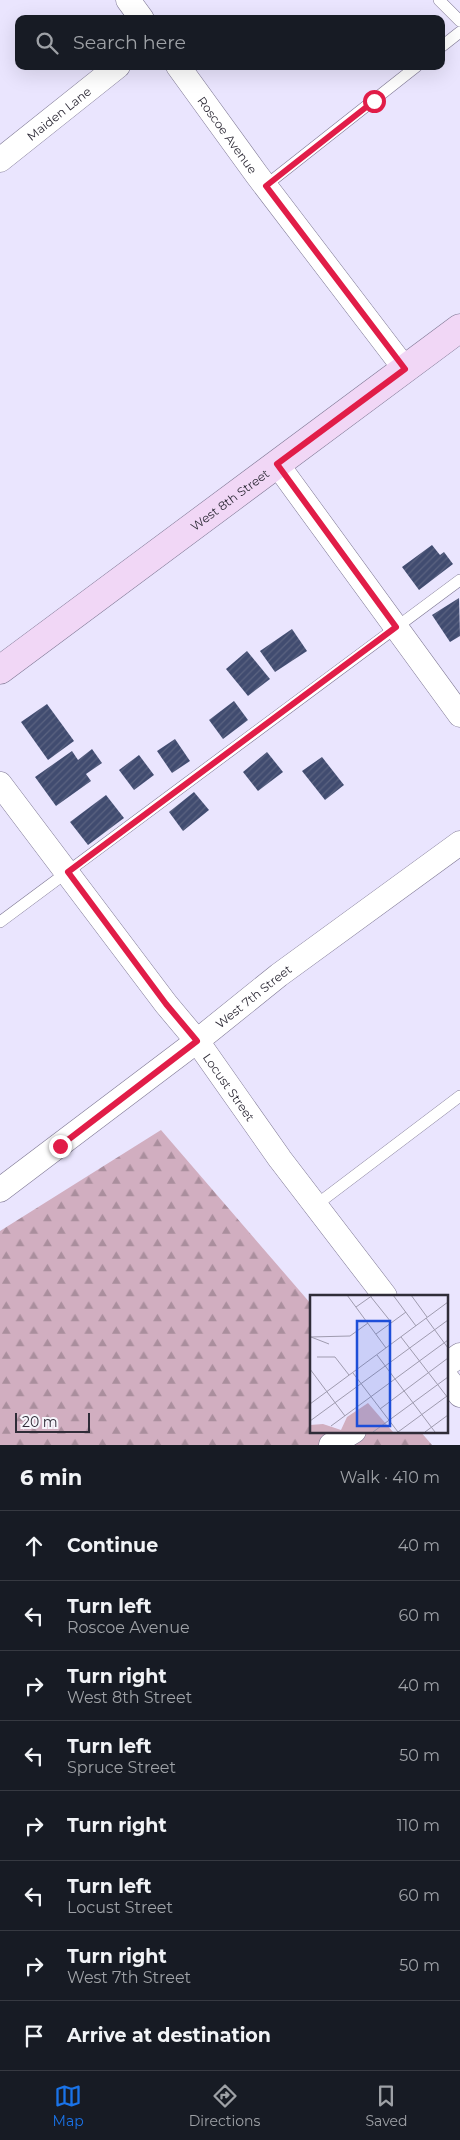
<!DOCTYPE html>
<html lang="en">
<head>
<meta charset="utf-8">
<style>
	:root { --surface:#171b24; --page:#20242c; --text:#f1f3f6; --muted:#9ea1a6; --line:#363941; --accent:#1a73e8 }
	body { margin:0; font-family:Montserrat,sans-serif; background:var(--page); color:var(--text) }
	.scale { position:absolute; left:15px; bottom:12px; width:75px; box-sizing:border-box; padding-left:5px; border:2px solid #2f2c38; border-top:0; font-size:14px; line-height:18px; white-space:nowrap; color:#2f2c38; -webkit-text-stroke:4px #f6f5fb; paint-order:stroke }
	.stop { position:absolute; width:15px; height:15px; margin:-11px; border:4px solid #e11d48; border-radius:50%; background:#fff }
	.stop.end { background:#e11d48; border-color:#fff; box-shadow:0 1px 5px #0008 }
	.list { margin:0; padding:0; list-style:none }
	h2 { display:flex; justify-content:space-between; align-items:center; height:65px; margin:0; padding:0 20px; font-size:21px }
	h2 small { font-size:16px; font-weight:400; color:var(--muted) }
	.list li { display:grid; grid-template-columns:32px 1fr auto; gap:15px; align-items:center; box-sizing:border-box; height:70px; padding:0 20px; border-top:1px solid var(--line) }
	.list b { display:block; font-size:19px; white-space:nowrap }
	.list p { margin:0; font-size:16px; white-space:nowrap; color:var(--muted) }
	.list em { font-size:16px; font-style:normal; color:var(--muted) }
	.icon { flex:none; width:28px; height:28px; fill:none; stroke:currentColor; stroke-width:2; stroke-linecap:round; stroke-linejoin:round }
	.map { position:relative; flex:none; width:460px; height:1445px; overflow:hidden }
	.search { position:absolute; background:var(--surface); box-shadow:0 5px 20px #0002; left:15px; right:15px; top:15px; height:55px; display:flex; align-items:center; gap:12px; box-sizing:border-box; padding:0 18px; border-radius:10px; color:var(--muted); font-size:19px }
	.sheet { height:625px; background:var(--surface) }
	nav { display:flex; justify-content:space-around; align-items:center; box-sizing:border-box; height:70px; border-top:1px solid var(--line); background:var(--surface); font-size:14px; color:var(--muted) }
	nav a { display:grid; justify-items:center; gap:2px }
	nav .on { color:var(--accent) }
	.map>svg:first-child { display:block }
	.forest { fill:url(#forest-firs) }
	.building { fill:url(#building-hatch) }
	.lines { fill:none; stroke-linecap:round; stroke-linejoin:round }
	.lane-casing { stroke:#7f7894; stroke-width:12 }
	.street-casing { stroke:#7f7894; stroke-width:25 }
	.secondary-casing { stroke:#7f7894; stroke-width:29 }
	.lane { stroke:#fff; stroke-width:11 }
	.street { stroke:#fff; stroke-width:24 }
	.secondary { stroke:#f1d7f6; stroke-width:28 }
	.route { stroke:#e11d48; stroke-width:6 }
	.labels { text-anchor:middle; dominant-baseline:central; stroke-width:5; stroke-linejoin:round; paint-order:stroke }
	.street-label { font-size:12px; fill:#2f2c38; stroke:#f6f5fb }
	.inset-road { fill:none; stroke:#9f9baf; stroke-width:1 }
	.view { fill:#1d4ed8; fill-opacity:0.15; stroke:#1d4ed8; stroke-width:2.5 }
	.inset-edge { fill:none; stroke:#2f2c38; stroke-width:2.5 }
</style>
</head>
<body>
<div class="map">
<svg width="460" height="1445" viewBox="0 0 460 1445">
	<defs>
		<pattern id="forest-firs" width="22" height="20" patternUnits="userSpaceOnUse" patternTransform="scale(1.25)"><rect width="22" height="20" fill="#d1aec0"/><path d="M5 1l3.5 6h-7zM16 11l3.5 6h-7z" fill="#aa8e9d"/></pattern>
		<pattern id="building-hatch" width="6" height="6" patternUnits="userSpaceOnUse" patternTransform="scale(1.25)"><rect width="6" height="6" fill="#414c70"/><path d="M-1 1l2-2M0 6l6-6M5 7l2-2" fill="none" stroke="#5b6381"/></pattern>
	</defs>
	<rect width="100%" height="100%" fill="#eae5fe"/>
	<path class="forest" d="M161,1130l150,174v127h109l12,14h-432v-214z"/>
	<g class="building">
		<path d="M432,545l8,10 4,-3 9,12 -34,26 -17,-23z"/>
		<path d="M459,598l1,38 -10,6 -18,-27z"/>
		<path d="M292,629l15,22 -32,21 -15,-21z"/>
		<path d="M247,651l23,28 -22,17 -22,-27z"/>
		<path d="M234,701l14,19 -25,19 -14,-19z"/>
		<path d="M47,704l27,37 -26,19 -27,-38z"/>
		<path d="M175,739l15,22 -18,12 -15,-22z"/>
		<path d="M92,749l10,14 -16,11 5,7 -35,25 -21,-29 37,-26 6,9z"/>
		<path d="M267,752l16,20 -25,19 -15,-19z"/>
		<path d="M139,755l15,20 -20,15 -15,-20z"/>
		<path d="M322,757l22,28 -19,15 -23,-29z"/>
		<path d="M194,792l15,18 -26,21 -14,-19z"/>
		<path d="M106,795l18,23 -36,27 -18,-23z"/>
	</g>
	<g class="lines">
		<defs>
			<g id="lane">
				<path d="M439,0l21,21"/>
				<path d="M441,47l19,-15"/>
				<path d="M265,186l152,-120"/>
				<path d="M0,922l460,-342"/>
				<path d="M316,1205l144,-109"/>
			</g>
			<g id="street">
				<path d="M128,0l14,19"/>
				<path id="s1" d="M178,66l79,109 148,194"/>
				<path id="s2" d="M0,160l118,-94"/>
				<path d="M277,464l183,251"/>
				<path id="s3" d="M0,784l166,220 31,37 83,118 105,137"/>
				<path id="s4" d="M0,1190l197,-149 82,-66 181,-132"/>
				<path d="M446,1365l14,-10"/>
				<path d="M446,1377l14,18"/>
				<path d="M331,1445l23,-14"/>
			</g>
			<g id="secondary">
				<path id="s5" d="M0,670l460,-342"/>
			</g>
		</defs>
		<use href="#lane" class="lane-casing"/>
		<use href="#street" class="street-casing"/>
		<use href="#secondary" class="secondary-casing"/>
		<use href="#lane" class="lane"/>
		<use href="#street" class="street"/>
		<use href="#secondary" class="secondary"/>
	</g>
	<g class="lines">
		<path class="route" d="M60,1146l137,-105 -31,-37 -98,-132 328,-245 -119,-163 128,-95 -139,-183 108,-85"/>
	</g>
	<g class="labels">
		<g class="street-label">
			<text stroke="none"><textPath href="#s2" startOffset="75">Maiden Lane</textPath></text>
			<text stroke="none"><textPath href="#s1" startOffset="85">Roscoe Avenue</textPath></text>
			<text stroke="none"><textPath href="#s5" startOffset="286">West 8th Street</textPath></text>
			<text stroke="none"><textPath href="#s4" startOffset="319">West 7th Street</textPath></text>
			<text stroke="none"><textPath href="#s3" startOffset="380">Locust Street</textPath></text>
		</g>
	</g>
	<g transform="translate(310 1295)">
		<rect width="138" height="138" fill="#eae5fe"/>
		<path d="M58,108l25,29h-83v-7l13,-1 18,6 6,-13z" fill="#d1aec0"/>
		<path class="inset-road" d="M37,0l39,53M83,0l23,31M101,0l16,22M61,2l20,25M46,12l17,-12M116,23l22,30M66,39l30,-22M0,42l40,-1 18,-13M1,42l18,7M91,42l47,61M67,60l58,77M7,62h18l14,18M0,74l35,47M43,78l45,59M94,96l44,-33M0,109l138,-102M70,114l24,-18M0,126l138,-101M21,131l117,-86M63,137l75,-55M88,137l49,-36M115,137l23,-17"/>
		<path class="view" d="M47,26h33v105h-33z"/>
		<rect width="138" height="138" class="inset-edge"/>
	</g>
</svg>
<div class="scale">20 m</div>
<div class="stop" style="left:374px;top:101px"></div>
<div class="stop end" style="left:60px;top:1146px"></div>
<div class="search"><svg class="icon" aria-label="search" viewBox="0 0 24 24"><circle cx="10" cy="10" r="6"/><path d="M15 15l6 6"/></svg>Search here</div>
</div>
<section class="sheet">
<h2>6 min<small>Walk · 410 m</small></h2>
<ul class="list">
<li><svg class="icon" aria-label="ahead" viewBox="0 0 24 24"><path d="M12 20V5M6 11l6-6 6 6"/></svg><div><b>Continue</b></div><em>40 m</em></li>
<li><svg class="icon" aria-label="left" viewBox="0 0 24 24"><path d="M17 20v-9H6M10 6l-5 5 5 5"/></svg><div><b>Turn left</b><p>Roscoe Avenue</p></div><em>60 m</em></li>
<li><svg class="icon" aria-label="right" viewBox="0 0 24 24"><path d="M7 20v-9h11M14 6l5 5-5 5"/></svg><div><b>Turn right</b><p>West 8th Street</p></div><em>40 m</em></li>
<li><svg class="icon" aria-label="left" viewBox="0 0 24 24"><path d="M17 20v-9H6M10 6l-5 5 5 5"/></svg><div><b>Turn left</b><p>Spruce Street</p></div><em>50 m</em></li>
<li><svg class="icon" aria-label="right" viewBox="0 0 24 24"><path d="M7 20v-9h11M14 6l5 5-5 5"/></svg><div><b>Turn right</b></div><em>110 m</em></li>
<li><svg class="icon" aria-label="left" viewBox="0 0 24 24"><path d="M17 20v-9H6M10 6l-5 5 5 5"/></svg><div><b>Turn left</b><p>Locust Street</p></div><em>60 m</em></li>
<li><svg class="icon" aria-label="right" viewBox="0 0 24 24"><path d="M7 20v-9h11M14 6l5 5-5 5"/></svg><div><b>Turn right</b><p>West 7th Street</p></div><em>50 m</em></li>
<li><svg class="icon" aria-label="arrive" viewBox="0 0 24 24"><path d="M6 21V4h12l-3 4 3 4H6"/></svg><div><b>Arrive at destination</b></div></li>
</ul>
</section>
<nav>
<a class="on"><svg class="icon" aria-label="map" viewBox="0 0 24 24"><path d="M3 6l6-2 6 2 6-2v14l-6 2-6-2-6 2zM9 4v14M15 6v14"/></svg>Map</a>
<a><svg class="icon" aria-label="directions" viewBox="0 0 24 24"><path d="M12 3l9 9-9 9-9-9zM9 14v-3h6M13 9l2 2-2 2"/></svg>Directions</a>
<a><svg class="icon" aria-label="saved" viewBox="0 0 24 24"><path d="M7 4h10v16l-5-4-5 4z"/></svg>Saved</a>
</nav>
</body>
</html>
